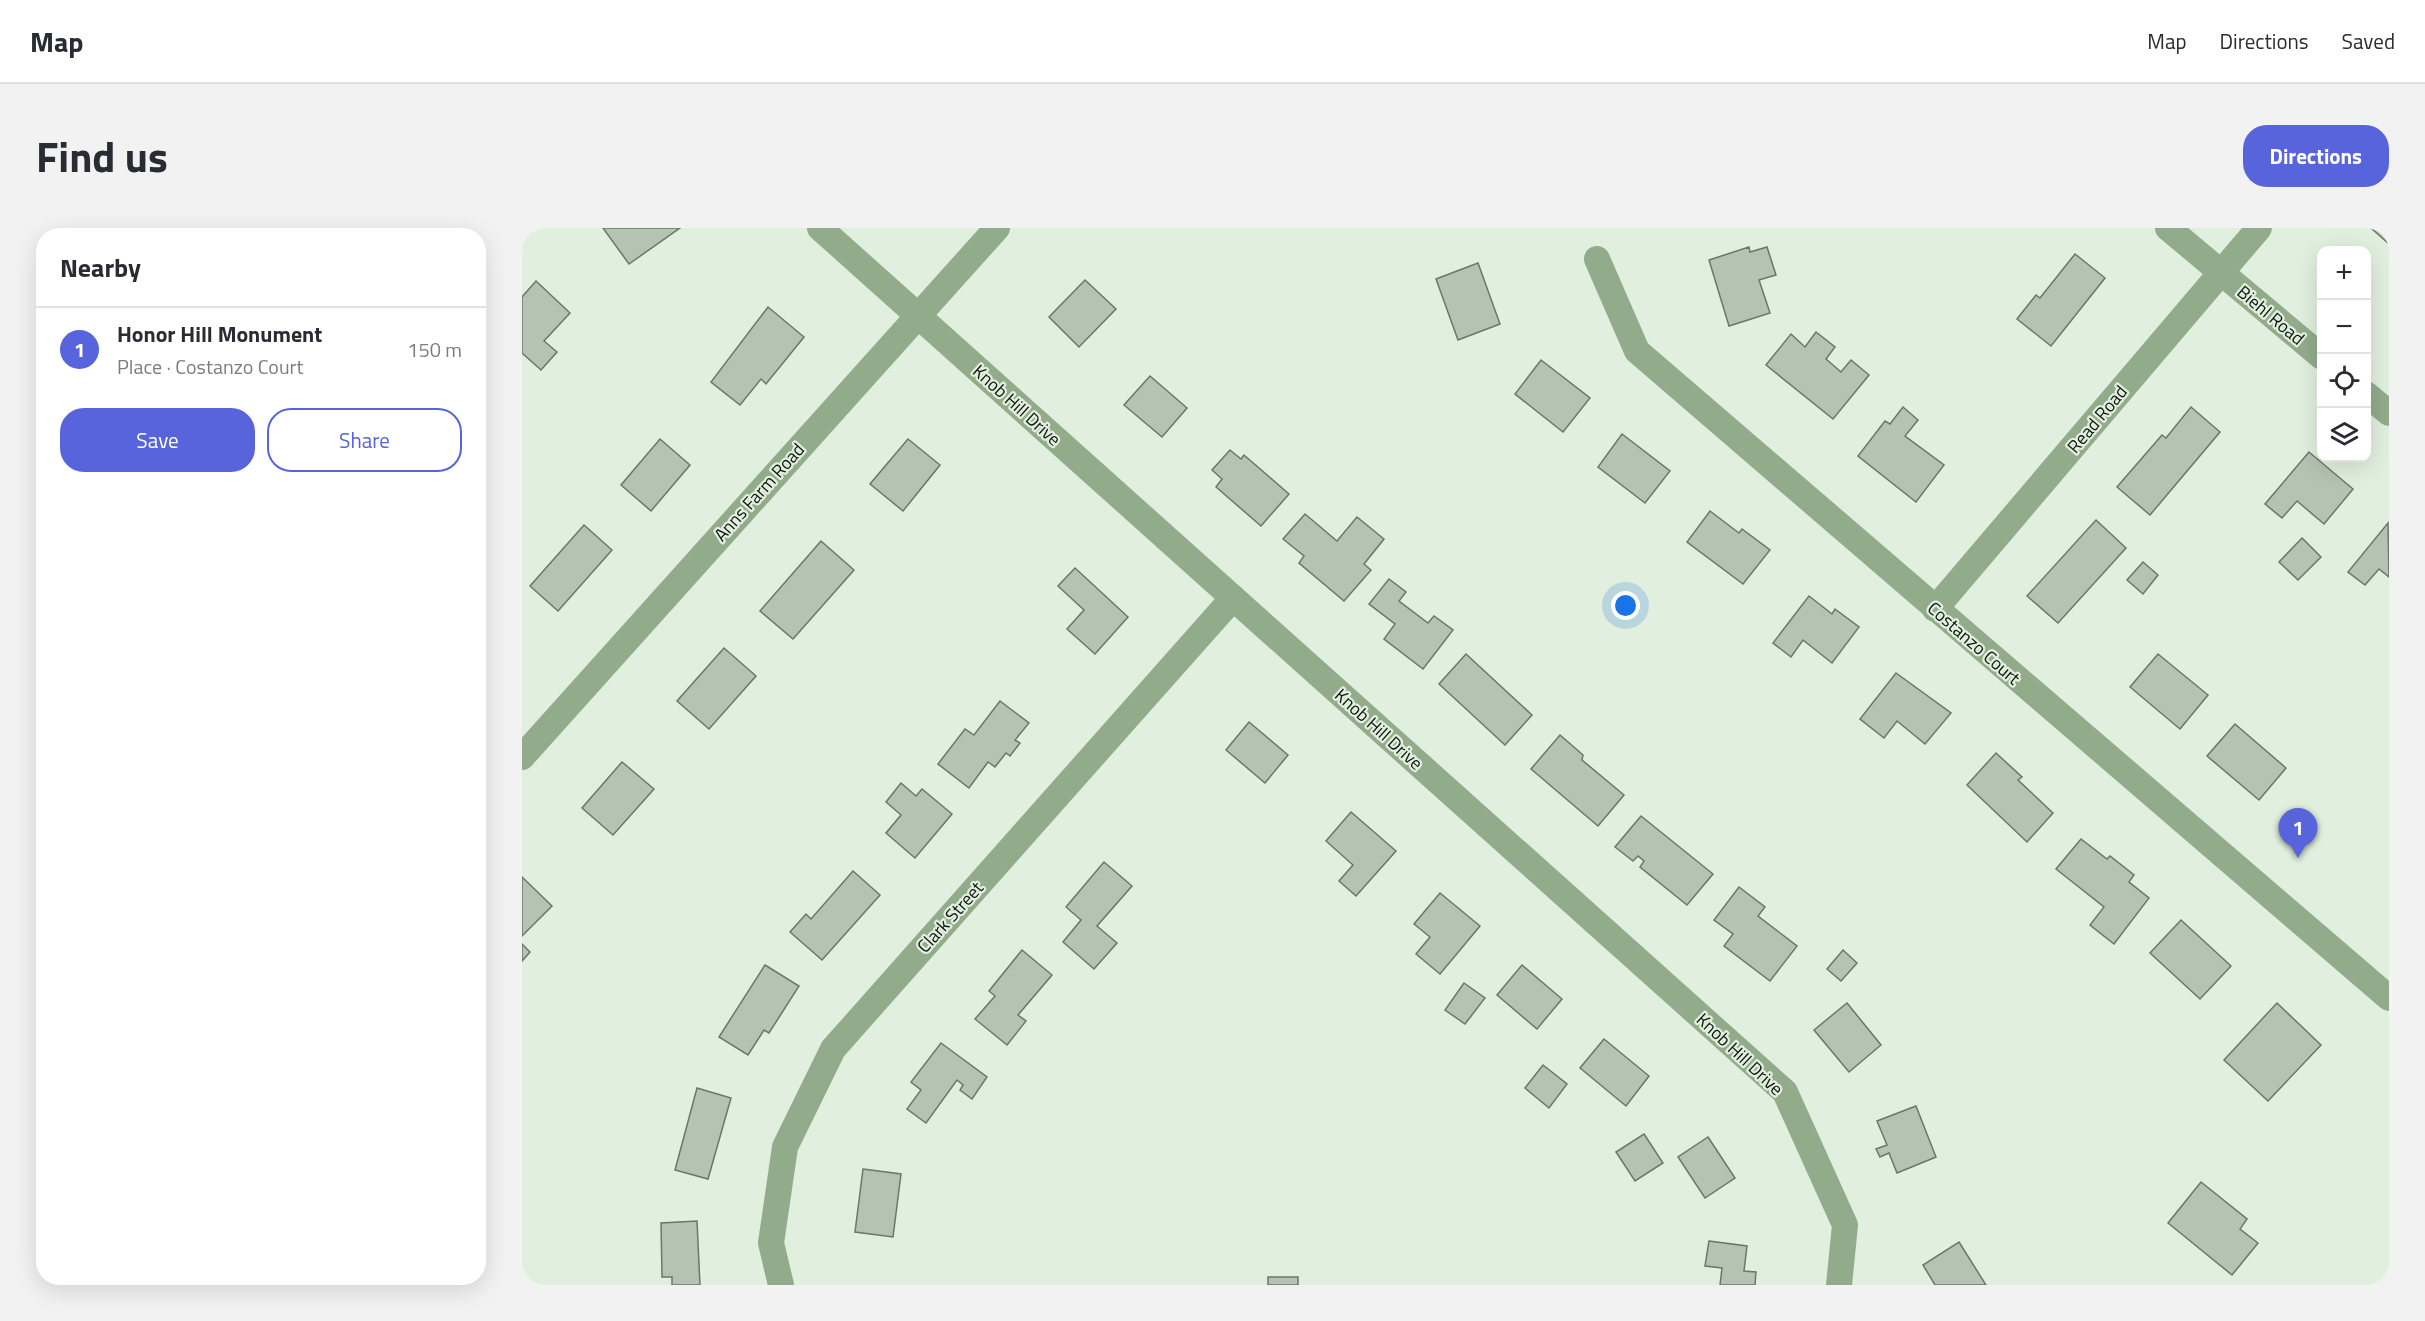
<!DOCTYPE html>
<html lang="en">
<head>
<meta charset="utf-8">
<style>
	:root { --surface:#fff; --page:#f2f2f3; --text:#2b2b33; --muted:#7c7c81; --line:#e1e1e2; --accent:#5764db }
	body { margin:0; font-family:"Titillium Web",sans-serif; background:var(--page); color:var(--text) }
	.controls { position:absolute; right:18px; top:18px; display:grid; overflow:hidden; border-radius:12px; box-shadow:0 6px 24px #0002 }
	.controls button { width:54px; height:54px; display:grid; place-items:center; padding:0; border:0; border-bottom:2px solid var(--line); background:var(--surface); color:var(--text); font:30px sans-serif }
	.you { position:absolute; left:1104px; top:378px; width:21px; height:21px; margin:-15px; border:4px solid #fff; border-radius:50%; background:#1a73e8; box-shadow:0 0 0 9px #1a73e833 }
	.badge { display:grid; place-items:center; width:39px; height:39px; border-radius:50%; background:var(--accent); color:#fff; font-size:20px; font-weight:700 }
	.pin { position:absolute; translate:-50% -50px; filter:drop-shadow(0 2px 3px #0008) }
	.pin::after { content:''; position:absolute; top:32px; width:21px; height:18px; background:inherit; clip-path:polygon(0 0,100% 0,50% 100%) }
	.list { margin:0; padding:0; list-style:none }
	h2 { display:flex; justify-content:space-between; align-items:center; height:78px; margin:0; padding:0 24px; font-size:26px }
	h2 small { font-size:20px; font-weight:400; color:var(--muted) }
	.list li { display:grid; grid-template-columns:39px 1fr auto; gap:18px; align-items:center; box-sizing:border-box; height:84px; padding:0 24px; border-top:2px solid var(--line) }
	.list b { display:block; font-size:22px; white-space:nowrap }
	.list p { margin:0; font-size:20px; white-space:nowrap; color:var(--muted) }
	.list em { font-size:20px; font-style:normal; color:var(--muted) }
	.actions { display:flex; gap:12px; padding:18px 24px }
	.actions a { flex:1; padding:14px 0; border:2px solid var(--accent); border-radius:24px; text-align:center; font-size:21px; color:var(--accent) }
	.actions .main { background:var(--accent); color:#fff }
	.icon { flex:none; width:33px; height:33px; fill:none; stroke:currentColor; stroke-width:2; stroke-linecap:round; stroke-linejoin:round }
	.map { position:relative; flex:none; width:1867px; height:1057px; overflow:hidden; border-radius:24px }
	header { display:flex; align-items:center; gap:36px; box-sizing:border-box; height:84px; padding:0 30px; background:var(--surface); border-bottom:2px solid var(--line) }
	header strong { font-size:28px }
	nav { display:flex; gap:33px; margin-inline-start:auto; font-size:21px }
	.intro { display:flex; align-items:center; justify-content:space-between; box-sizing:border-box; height:144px; padding:0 36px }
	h1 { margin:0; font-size:42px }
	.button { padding:15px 27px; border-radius:24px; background:var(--accent); color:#fff; font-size:21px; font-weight:700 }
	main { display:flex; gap:36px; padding:0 36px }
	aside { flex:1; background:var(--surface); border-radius:24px; box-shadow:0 6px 24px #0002 }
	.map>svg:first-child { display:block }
	.building { fill:#b5c3b2; stroke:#6b7768; stroke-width:1.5 }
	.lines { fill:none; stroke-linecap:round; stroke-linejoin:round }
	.street { stroke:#92ac8b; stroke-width:26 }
	.labels { text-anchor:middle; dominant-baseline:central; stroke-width:4.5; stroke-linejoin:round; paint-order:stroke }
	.street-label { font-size:18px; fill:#0f140e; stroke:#e1efde }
</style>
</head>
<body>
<header>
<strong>Map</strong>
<nav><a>Map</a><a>Directions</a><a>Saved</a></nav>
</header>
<div class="intro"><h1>Find us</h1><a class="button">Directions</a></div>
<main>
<aside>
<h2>Nearby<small></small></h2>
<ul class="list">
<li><span class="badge">1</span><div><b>Honor Hill Monument</b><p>Place · Costanzo Court</p></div><em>150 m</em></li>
</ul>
<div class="actions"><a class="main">Save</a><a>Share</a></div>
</aside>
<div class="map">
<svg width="1867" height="1057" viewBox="0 0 1867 1057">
	<rect width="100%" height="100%" fill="#e1efde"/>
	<g class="building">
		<path d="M81,0h77l-51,36z"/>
		<path d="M1849,0h18v16z"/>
		<path d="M1227,19l1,5 17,-5 9,28 -17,5 11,33 -41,13 -20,-66z"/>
		<path d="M1553,26l30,24 -54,68 -34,-27 19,-24 4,3z"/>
		<path d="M956,35l22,61 -42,16 -22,-61z"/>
		<path d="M563,52l31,29 -37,38 -30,-30z"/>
		<path d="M14,53l34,32 -26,28 13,11 -16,18 -19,-17v-56z"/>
		<path d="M246,79l36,30 -38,47 -5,-5 -21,26 -29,-23z"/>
		<path d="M1294,104l19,15 -9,12 15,13 10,-12 18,15 -36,44 -67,-54 25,-31 14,13z"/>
		<path d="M1019,132l49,38 -27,34 -48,-38z"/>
		<path d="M628,148l37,32 -25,29 -38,-32z"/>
		<path d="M1381,179l15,13 -13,16 39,29 -28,37 -58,-46 27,-35 5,3z"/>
		<path d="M1669,179l29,25 -70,83 -33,-28 45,-52 4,3z"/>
		<path d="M1100,206l48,37 -25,32 -47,-36z"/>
		<path d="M138,211l30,26 -39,46 -30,-26z"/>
		<path d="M386,211l32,26 -37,46 -33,-27z"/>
		<path d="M708,222l11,9 3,-4 45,39 -28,32 -45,-39 6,-8 -10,-9z"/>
		<path d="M1787,224l44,37 -29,35 -27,-23 -15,17 -17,-14z"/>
		<path d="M1188,283l29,22 3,-4 28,21 -27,34 -56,-42z"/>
		<path d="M783,286l32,27 20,-24 27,22 -20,25 7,6 -27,31 -45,-38 5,-7 -21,-17z"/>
		<path d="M1574,292l30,28 -68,75 -31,-27z"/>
		<path d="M1866,295l1,54 -10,-8 -14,16 -17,-13z"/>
		<path d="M62,297l28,25 -54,61 -28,-25z"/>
		<path d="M1780,310l19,19 -23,23 -19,-18z"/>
		<path d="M299,313l33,29 -61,69 -33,-28z"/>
		<path d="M1621,334l15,13 -15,19 -16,-14z"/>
		<path d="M553,340l53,49 -33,37 -28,-25 17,-19 -26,-24z"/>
		<path d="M867,351l17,13 -7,9 29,22 6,-7 19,14 -30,39 -39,-30 11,-15 -26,-20z"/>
		<path d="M1287,368l23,18 3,-5 24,18 -27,36 -29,-23 -12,17 -18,-14z"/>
		<path d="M202,420l32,28 -47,53 -32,-28z"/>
		<path d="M944,426l66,61 -27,30 -66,-61z"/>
		<path d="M1636,426l50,41 -28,34 -50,-42z"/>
		<path d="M1374,445l55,40 -26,31 -28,-23 -13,17 -24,-19z"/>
		<path d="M478,473l29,22 -14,17 5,3 -10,13 -4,-3 -11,14 -7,-5 -19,26 -31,-24 27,-35 9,6z"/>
		<path d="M727,494l39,33 -23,28 -39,-33z"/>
		<path d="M1713,496l51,44 -27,32 -52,-44z"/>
		<path d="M1038,507l23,20 -1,5 42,35 -26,31 -67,-57z"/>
		<path d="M1474,525l26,24 -4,3 35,33 -26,29 -60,-57z"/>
		<path d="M100,534l32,27 -41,46 -31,-27z"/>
		<path d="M379,555l15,13 6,-7 30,25 -37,44 -29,-25 15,-18 -15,-13z"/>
		<path d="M829,584l45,39 -40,45 -17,-15 14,-16 -27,-24z"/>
		<path d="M1119,588l72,58 -26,31 -47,-38 4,-6 -6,-5 -5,5 -18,-14z"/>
		<path d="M1559,611l26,20 3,-3 24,19 -5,7 20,16 -35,46 -24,-19 14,-18 -48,-38z"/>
		<path d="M582,634l28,24 -35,40 20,17 -23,26 -31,-27 18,-22 -15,-13z"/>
		<path d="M331,643l27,24 -58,65 -32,-28 16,-18 5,5z"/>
		<path d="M0,649l30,29 -30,30z"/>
		<path d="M1217,659l26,20 -7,9 39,30 -27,35 -46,-35 9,-12 -19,-14z"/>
		<path d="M918,665l40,33 -40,48 -24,-20 14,-17 -16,-13z"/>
		<path d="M1659,692l50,46 -31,33 -50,-46z"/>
		<path d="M0,716l8,8 -8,9z"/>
		<path d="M500,722l30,25 -34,40 8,6 -19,24 -32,-26 20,-23 -6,-5z"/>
		<path d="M1321,722l14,13 -16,18 -14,-12z"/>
		<path d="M243,737l34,21 -30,47 -5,-3 -16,25 -29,-18z"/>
		<path d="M1000,737l40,34 -25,30 -40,-34z"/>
		<path d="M942,755l21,15 -20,26 -20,-14z"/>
		<path d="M1325,775l34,42 -32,27 -35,-42z"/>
		<path d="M1755,775l44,42 -53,56 -44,-41z"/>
		<path d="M1082,811l45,37 -23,30 -46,-38z"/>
		<path d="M419,815l46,34 -15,22 -12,-9 3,-5 -6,-5 -31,43 -19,-14 14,-19 -10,-8z"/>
		<path d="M1021,837l24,19 -18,24 -24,-20z"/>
		<path d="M175,860l34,10 -23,81 -33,-9z"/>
		<path d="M1394,878l20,51 -39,16 -8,-20 -9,4 -4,-8 11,-4 -10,-24z"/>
		<path d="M1122,906l19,29 -28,18 -19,-29z"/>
		<path d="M1186,909l27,41 -30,20 -27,-41z"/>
		<path d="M341,941l38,5 -8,63 -38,-5z"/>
		<path d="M1679,954l46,37 -7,10 18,14 -26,32 -64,-52z"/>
		<path d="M175,993l3,64h-28v-8h-10l-1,-54z"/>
		<path d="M1187,1013l38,5 -3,25 12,1 -1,13h-35l2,-17 -17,-2z"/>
		<path d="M1437,1014l27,43h-51l-12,-20z"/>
		<rect x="746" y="1049" width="30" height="8"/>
	</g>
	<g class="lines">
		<g class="street">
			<path d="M298,0l965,864 60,133 -6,60"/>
			<path d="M1646,0l154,129"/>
			<path d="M1075,31l40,92 752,647"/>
			<path d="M1844,166l23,19"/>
			<path d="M1413,381l324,-381"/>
			<path d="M0,529l475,-529"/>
			<path d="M259,1057l-10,-42 14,-96 48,-98 400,-451"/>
		</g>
	</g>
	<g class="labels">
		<g class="street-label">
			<text transform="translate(1749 87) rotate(40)">Biehl Road</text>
			<text transform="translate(495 177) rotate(42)">Knob Hill Drive</text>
			<text transform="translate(1575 191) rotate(-50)">Read Road</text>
			<text transform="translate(237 264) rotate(-48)">Anns Farm Road</text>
			<text transform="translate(1452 415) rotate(41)">Costanzo Court</text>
			<text transform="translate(857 501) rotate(42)">Knob Hill Drive</text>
			<text transform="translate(428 689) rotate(-48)">Clark Street</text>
			<text transform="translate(1218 826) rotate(43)">Knob Hill Drive</text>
		</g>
	</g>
</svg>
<div class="controls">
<button>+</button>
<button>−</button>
<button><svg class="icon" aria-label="locate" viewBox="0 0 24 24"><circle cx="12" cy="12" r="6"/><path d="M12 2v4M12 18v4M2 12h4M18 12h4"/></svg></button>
<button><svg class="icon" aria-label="layers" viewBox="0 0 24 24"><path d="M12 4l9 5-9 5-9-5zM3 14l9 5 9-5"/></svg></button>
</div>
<div class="you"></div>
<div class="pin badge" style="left:1776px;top:630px">1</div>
</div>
</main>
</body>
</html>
